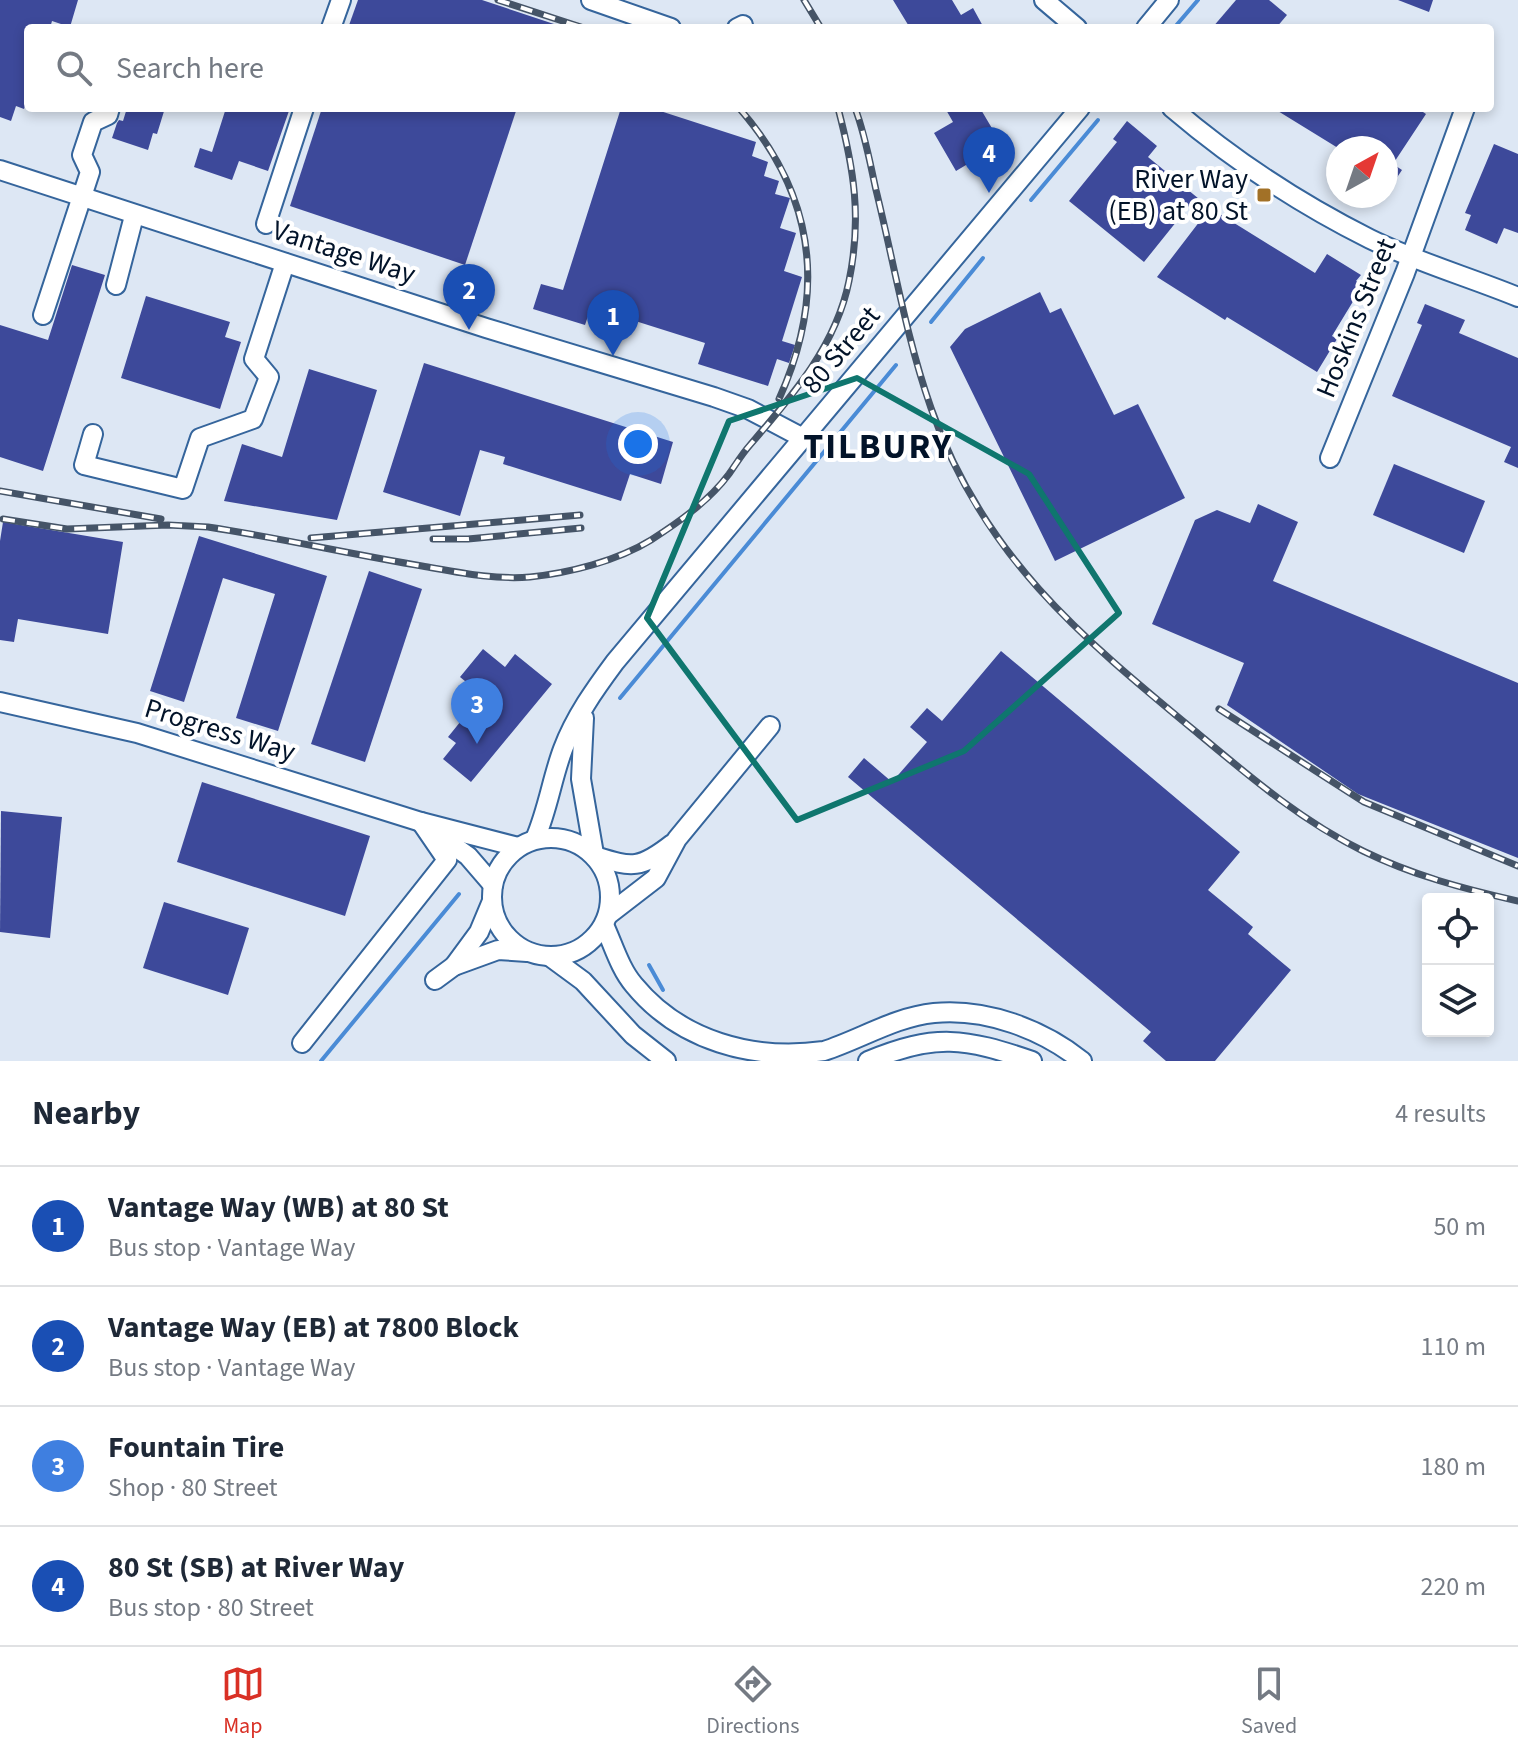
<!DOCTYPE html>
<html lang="en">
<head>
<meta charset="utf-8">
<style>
	:root { --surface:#fff; --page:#f2f2f3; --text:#1f2937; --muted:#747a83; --line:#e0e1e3; --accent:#d93025 }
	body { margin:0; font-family:"Source Sans 3",sans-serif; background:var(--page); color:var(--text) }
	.controls { position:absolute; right:24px; bottom:24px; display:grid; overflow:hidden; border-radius:8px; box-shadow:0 4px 12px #0003 }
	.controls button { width:72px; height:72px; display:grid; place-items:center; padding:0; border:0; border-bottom:2px solid var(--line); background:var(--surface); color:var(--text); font:40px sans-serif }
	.compass { position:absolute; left:1326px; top:136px; width:72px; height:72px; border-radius:50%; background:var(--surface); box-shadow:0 4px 12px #0003; rotate:40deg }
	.you { position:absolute; left:638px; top:444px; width:28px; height:28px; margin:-20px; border:6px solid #fff; border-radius:50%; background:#1a73e8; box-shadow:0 0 0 12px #1a73e833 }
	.badge { display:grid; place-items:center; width:52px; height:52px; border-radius:50%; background:var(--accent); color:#fff; font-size:26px; font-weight:700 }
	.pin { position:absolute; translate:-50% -66px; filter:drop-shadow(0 2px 4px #0008) }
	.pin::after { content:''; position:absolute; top:42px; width:28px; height:24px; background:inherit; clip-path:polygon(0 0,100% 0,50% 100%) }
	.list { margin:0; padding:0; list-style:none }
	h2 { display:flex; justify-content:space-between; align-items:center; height:104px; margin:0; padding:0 32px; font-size:34px }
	h2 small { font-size:26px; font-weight:400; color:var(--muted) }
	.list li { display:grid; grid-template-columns:52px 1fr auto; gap:24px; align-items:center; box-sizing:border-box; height:120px; padding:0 32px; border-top:2px solid var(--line) }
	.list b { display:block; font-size:30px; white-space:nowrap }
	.list p { margin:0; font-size:26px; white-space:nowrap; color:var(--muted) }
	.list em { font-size:26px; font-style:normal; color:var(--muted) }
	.icon { flex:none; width:44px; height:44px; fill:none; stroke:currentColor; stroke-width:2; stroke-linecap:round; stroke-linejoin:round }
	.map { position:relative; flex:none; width:1518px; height:1061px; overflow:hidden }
	.search { position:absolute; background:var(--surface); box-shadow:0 4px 12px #0003; left:24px; right:24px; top:24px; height:88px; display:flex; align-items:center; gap:20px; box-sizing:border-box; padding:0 28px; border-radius:8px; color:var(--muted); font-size:30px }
	.sheet { height:584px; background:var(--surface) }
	nav { display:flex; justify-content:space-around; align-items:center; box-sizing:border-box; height:112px; border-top:2px solid var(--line); background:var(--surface); font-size:22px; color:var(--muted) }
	nav a { display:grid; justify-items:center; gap:4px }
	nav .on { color:var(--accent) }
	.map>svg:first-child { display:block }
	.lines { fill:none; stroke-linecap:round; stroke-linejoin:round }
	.stream { stroke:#4a8bd6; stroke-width:4 }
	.building { fill:#3d499a }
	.minor-casing { stroke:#35659c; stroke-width:22 }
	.minor { stroke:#fff; stroke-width:18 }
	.rail-casing { stroke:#455467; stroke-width:7 }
	.rail { stroke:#fff; stroke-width:4; stroke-dasharray:12; stroke-linecap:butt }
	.marked { fill:none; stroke:#0f766e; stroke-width:6; stroke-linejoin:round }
	.poi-dot { fill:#a27127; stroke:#fff; stroke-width:3 }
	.labels { text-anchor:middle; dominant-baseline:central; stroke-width:8; stroke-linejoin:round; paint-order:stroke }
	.poi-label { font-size:28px; fill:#021329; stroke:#fff; text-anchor:end }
	.street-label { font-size:28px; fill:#021329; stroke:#fff }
	.district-label { font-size:36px; font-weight:bold; letter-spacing:2px; fill:#021329; stroke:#fff }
</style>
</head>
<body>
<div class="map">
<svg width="1518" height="1061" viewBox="0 0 1518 1061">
	<rect width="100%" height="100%" fill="#dde7f4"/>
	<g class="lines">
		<g class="stream">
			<path d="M1174,28l24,-28"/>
			<path d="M1031,200l67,-80"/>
			<path d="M931,322l52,-64"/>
			<path d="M620,698l276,-333"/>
			<path d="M649,965l14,25"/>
			<path d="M321,1061l138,-167"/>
		</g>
	</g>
	<g class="building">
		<path d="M0,0h78l-8,27 -18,-6 -2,7h-22v69l-4,12 -8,-3 -5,15 -11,-4z"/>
		<path d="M358,0h124l78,26 -212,2z"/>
		<path d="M893,0h59l9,15 12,-7 11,20h-74z"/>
		<path d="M1236,0h33l18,15 -11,13h-64z"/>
		<path d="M1398,0h35l-4,12z"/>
		<path d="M127,108h38l-8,26 -4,-1 -5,17 -36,-12 5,-15 2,-3 4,1z"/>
		<path d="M226,108h64l-22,63 -29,-10 -7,19 -38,-13 6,-19 12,4z"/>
		<path d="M322,108h195l-52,157 -175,-59z"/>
		<path d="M621,108h30l105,34 -4,14 16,6 -4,14 15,5 -4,13 15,4 -10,30 16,5 -12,38 18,6 -20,64 13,4 -6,18 -12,-4 -9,27 -70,-22 7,-21 -114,-36 -6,18 -52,-16 8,-25 22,6z"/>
		<path d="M945,108h35l13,22 -13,8 4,7 -17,10 4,7 -15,9 -22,-38 19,-11z"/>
		<path d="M1273,108h144l9,6 -33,50 9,6 -16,24v-46h-48z"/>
		<path d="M1127,121l30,25 -9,11 62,51 105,65 12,-19 34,21 -5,6 7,4 -31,51 5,3 -20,33 -90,-55 -2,3 -68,-43 46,-60 -14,-11 -45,56 -75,-61 48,-59 -4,-3z"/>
		<path d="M1494,144l24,10v79l-14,-5 -7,16 -32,-14 6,-15 -6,-2z"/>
		<path d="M72,265l33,10 -62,196 -43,-14v-132l48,15z"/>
		<path d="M1040,292l10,21 11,-5 53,107 24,-11 47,94 -130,63 -105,-214 15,-18z"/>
		<path d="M146,296l84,26 -5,15 16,5 -21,67 -99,-31z"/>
		<path d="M1425,304l40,16 -6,13 59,25v110l-14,-6 7,-15 -119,-51 30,-71 -5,-2z"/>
		<path d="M424,363l249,79 -12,42 -31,-10 -9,27 -118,-37 2,-7 -25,-7 -20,66 -77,-24z"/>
		<path d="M309,369l68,21 -40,130 -113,-19 18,-57 40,13z"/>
		<path d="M1394,464l91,37 -21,52 -91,-38z"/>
		<path d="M1258,504l40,18 -25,59 245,102v175l-160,-64 -131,-89 17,-42 -92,-39 43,-104 22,-10 33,13z"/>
		<path d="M3,522l120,20 -15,92 -90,-15 -4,23 -14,-2v-99z"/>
		<path d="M199,536l128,40 -49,155 -42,-13 39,-124 -52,-16 -39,124 -34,-11z"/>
		<path d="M369,571l53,18 -57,173 -54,-18z"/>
		<path d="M483,649l22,18 10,-13 37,30 -81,98 -28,-23 13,-16 -8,-6 34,-42 -22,-18z"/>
		<path d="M1001,651l239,201 -32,38 45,37 -5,7 43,36 -76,91h-49l-23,-20 8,-9 -303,-255 16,-19 28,24 35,-40 -17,-15 17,-19 15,13z"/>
		<path d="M202,782l168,54 -25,80 -168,-54z"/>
		<path d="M1,811l61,6 -12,121 -50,-6z"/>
		<path d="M164,902l85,26 -21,67 -85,-27z"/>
	</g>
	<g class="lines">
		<defs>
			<g id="minor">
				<path d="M591,0l80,28"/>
				<path d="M1044,0l33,28"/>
				<path d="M331,28l10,-28"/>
				<path d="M737,28l6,-3"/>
				<path d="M1146,28l23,-28"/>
				<path d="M1172,108c61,52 126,95 198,131 47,23 99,38 148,58"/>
				<path d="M0,170l486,158 228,69 34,12 55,29"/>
				<path d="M266,224l38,-116"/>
				<path d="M116,285l18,-69"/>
				<path d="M43,315l47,-143 -8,-17 11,-33 15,-7 2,-7"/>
				<path d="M93,434l-9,31 99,24 17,-51 53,-19 16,-42 -15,-18 31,-96"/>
				<path d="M1330,458l75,-185 60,-165"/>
				<path d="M0,702l137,31 284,89 97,25"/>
				<path d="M584,718l-3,61 13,75"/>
				<path d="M433,831l35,25 25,29"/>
				<circle cx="551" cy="897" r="59"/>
				<path d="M535,839c13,-30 17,-61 28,-90 12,-32 32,-60 52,-87l465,-554"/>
				<path d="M595,856c38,12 45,13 77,-12"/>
				<path d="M608,915l48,-37 21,-39 93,-113"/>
				<path d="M604,925c9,19 16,44 30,60 46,56 119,76 190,66 37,-12 71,-34 110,-38 52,-5 108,16 148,48"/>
				<path d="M549,956l34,25 50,54 33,26"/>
				<path d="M454,966l25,-34 13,-31"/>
				<path d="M435,980l19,-14 44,-16 29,2"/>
				<path d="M302,1043l145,-183 -26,-38"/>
				<path d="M868,1061c67,-28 97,-23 164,0"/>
			</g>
		</defs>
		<use href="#minor" class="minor-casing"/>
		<use href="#minor" class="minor"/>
		<defs>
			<g id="rail">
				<path d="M498,0l86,28"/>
				<path d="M804,0l17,28"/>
				<path d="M739,108c77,88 88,185 40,291"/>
				<path d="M855,108c10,26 15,55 21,82 18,73 30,147 55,218 51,147 149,228 264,323 54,45 105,89 168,120 49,24 101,38 155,50"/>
				<path d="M0,491l161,28"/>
				<path d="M3,519l64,10 101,-4 40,2c72,11 142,27 214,39 35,6 72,14 108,11 39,-4 87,-16 121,-37 28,-18 58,-39 78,-66 7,-10 13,-20 21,-29 42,-49 86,-99 99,-164 13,-63 5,-112 -11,-173"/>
				<path d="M311,538l269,-23"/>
				<path d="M433,539h35l113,-11"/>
				<path d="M1219,709l145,93 154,64"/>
			</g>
		</defs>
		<use href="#rail" class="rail-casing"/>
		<use href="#rail" class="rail"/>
	</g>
	<path class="marked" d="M857,378l172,96 90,139 -155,138 -167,69 -150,-202 82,-197z"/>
	<rect class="poi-dot" x="1256" y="187" width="16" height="16" rx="4"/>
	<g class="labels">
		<g class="poi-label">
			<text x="1248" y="179">River Way<tspan x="1248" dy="32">(EB) at 80 St</tspan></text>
		</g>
		<g class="street-label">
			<text transform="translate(344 252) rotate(18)">Vantage Way</text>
			<text transform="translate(1356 318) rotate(-68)">Hoskins Street</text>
			<text transform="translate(841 350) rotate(-50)">80 Street</text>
			<text transform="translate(220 730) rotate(17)">Progress Way</text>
		</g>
		<g class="district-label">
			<text x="878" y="446">TILBURY</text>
		</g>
	</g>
</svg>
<div class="controls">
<button><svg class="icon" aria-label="locate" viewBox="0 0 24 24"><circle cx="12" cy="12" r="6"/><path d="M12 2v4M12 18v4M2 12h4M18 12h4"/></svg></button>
<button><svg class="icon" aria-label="layers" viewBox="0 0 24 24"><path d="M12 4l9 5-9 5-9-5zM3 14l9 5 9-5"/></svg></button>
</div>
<svg class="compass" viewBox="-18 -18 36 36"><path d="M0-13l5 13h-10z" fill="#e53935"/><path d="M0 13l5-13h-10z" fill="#747a83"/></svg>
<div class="you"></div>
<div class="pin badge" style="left:613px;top:356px;background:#1a4fb4">1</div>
<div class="pin badge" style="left:469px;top:330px;background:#1a4fb4">2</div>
<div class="pin badge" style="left:477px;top:744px;background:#3f7fe0">3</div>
<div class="pin badge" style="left:989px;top:193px;background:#1a4fb4">4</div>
<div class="search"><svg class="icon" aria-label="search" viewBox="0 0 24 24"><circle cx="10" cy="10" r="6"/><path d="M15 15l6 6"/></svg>Search here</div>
</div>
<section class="sheet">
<h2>Nearby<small>4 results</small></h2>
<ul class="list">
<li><span class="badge" style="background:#1a4fb4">1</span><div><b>Vantage Way (WB) at 80 St</b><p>Bus stop · Vantage Way</p></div><em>50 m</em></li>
<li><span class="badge" style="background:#1a4fb4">2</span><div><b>Vantage Way (EB) at 7800 Block</b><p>Bus stop · Vantage Way</p></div><em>110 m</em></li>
<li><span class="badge" style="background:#3f7fe0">3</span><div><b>Fountain Tire</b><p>Shop · 80 Street</p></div><em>180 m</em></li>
<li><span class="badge" style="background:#1a4fb4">4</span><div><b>80 St (SB) at River Way</b><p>Bus stop · 80 Street</p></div><em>220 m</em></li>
</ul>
</section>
<nav>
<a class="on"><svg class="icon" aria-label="map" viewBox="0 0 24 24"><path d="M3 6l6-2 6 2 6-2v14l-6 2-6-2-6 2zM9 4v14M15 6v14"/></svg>Map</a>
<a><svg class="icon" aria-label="directions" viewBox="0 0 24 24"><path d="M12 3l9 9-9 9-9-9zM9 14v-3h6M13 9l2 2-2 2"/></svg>Directions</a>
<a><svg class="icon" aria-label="saved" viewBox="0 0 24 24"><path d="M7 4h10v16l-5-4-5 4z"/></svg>Saved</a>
</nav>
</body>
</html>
